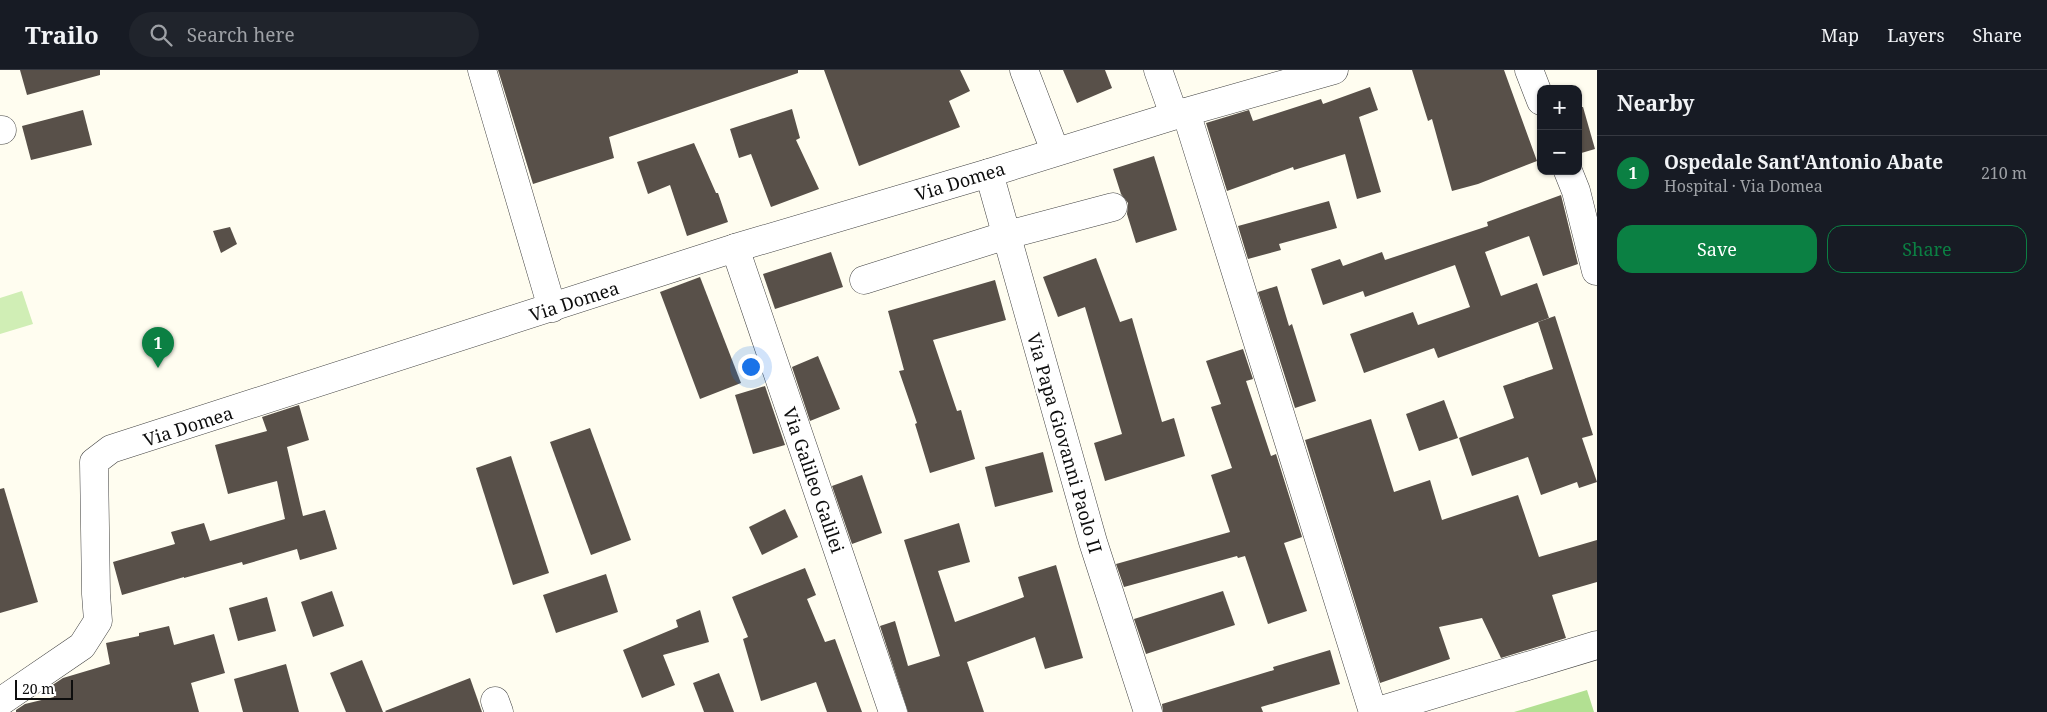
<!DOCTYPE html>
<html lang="en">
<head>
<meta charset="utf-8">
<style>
	:root { --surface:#171b24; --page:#20242c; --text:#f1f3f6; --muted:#9ea1a6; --line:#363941; --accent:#0b8043 }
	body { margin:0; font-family:"Noto Serif",serif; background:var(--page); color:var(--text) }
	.controls { position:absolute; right:15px; top:15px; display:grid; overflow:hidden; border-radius:10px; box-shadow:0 1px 4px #0004 }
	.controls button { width:45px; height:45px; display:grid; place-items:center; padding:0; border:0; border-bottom:1px solid var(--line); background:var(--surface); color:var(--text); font:25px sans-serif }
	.scale { position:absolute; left:15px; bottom:12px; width:58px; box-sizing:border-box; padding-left:5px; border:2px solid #0e0e0e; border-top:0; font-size:14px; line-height:18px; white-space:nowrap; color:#0e0e0e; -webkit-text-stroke:4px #fff; paint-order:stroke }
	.you { position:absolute; left:750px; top:296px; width:18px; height:18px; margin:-12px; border:4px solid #fff; border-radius:50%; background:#1a73e8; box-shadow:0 0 0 8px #1a73e833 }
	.badge { display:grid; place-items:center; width:32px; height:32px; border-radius:50%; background:var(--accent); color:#fff; font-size:16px; font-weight:700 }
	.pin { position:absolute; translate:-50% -41px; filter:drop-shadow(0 1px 2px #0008) }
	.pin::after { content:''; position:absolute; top:26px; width:18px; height:15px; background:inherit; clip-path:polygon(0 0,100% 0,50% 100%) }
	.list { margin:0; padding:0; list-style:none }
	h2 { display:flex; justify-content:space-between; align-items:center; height:65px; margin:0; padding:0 20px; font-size:21px }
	h2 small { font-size:16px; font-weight:400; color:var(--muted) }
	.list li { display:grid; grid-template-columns:32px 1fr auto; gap:15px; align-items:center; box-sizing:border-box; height:75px; padding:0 20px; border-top:1px solid var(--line) }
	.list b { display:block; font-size:19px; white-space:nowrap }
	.list p { margin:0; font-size:16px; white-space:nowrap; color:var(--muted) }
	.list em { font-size:16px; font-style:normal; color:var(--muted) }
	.actions { display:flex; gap:10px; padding:15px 20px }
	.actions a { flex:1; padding:11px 0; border:1px solid var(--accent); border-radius:15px; text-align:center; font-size:18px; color:var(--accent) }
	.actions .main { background:var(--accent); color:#fff }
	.icon { flex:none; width:28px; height:28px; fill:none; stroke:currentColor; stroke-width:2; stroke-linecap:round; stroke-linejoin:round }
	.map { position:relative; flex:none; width:1597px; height:642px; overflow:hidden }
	header { display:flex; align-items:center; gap:30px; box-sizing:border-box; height:70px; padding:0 25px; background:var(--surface); border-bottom:1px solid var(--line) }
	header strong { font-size:24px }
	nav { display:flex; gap:28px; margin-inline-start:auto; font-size:18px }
	.search { width:350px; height:45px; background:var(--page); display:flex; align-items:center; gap:12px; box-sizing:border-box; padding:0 18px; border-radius:28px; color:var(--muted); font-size:19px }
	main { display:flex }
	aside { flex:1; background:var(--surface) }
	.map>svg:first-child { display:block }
	.green { fill:#d0eeb5 }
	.forest { fill:#b2e092 }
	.building { fill:#585049 }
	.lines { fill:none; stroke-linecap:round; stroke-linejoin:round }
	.minor-casing { stroke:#414141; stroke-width:29 }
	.minor { stroke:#fff; stroke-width:28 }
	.labels { text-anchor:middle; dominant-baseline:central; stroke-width:5; stroke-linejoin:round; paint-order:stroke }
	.street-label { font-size:18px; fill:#0e0e0e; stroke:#fff }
</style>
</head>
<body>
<header>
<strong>Trailo</strong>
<div class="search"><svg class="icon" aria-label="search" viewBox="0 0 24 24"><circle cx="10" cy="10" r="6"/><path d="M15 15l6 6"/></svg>Search here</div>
<nav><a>Map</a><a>Layers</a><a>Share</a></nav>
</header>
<main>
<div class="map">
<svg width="1597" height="642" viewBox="0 0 1597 642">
	<rect width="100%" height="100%" fill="#fffdf0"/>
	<path class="green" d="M22,221l11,33 -33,10v-36z"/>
	<path class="forest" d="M1587,620l7,22h-80z"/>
	<g class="building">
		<path d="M20,0h80v5l-73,20z"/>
		<path d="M498,0h300v3l-189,64 5,21 -81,26z"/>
		<path d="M824,0h136l10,21 -21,10 11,26 -101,39z"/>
		<path d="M1063,0h42l7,18 -35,15z"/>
		<path d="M1412,0h92l33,91 -59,23 -26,7 -20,-72 -4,2z"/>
		<path d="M1370,17l8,23 -19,7 22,75 -24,7 -12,-45 -51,16 -1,-3 -66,24 -21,-68 43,-13 4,11 68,-22 2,5z"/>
		<path d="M1578,37h5l12,42 -17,5z"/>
		<path d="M792,39l8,29 -4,2 23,49 -48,18 -20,-53 -12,4 -9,-29z"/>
		<path d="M83,40l9,35 -61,15 -9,-34z"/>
		<path d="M694,73l22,50h2l10,29 -41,14 -17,-51 -22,9 -11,-32z"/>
		<path d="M1154,86l23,74 -41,13 -9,-29 1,-11 -7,-9 -8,-25z"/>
		<path d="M1561,125l17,69 -35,12 -14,-40 -44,16 16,44 36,-13 12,35 -111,40 -4,-10 -70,25 -14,-39 63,-22 5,13 52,-18 -15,-42 -90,32 -2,-6 -40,14 -12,-36 29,-10 3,7 39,-14 3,8 103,-34 -1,-4z"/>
		<path d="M1329,131l8,27 -58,16 2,6 -33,9 -10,-33z"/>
		<path d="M230,157l7,17 -16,9 -8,-22z"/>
		<path d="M831,182l12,35 -68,22 -12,-35z"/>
		<path d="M1096,188l24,64 12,-4 30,104 12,-4 11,38 -80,25 -11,-38 28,-9 -37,-127 -27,10 -15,-40z"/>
		<path d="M700,207l41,106 -41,16 -40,-107z"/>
		<path d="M995,210l11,40 -73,20 24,71 4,-1 14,49 -45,14 -15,-49 2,-1 -18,-52 5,-1 -16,-59z"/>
		<path d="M1277,216l12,40 3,-2 24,77 -21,7 -37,-116z"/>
		<path d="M1555,246l38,119 -11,3 15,44 -18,6 -2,-6 -36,13 -13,-38 -56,19 -13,-38 55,-20 -11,-32 50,-17 -15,-47z"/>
		<path d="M1243,279l10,30 -7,2 25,75 5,-2 26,83 -18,6 23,68 -39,13 -23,-68 -7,2 -1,-2 -113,31 -8,-23 114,-32 -19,-57 21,-7 -21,-61 10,-3 -15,-43z"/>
		<path d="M818,286l22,53 -30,12 -18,-54z"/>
		<path d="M765,316l20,59 -32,9 -18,-59z"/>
		<path d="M1444,330l14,38 -39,13 -13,-37z"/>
		<path d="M299,335l10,35 -22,7 16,69 22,-6 12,39 -37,11 -3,-11 -54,16 -1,-3 -58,16v-1l-62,18 -9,-33 62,-18 -4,-12 33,-9 6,18 75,-22 -8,-38 -49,13 -13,-49 52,-14 -5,-14z"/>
		<path d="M1371,349l23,73 36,-12 12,40 76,-25 21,62 58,-17v42l-45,13 14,43 -65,20 -19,-40 -43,9 11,32 -70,24 -75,-243z"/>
		<path d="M590,358l41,112 -40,15 -41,-113z"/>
		<path d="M1043,382l10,40 -58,15 -10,-40z"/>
		<path d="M511,386l38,117 -36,12 -37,-117z"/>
		<path d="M862,405l20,58 -30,11 -20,-58z"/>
		<path d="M4,418l34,114 -38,11v-124z"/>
		<path d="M785,439l13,28 -36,18 -13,-28z"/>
		<path d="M959,453l11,39 -32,9 17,51 69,-25 -6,-20 38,-12 27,93 -38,11 -10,-32 -68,25 17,50h-76l-28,-86 15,-5 13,45 32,-10 -36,-116z"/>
		<path d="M805,498l11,27 -9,4 18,43 10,-3 27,73h-35l-11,-30 -55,19 -18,-62 5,-2 -16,-40z"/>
		<path d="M606,504l12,38 -62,21 -13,-38z"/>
		<path d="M332,521l12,35 -31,11 -12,-35z"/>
		<path d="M1223,521l12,34 -89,29 -12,-35z"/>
		<path d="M267,527l9,34 -38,10 -9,-33z"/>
		<path d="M700,540l9,32 -46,13 12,30 -33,13 -19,-48 55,-23 -2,-7z"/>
		<path d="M169,556l5,19 40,-11 11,39 -34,10 8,29h-183v-2l9,-6 29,-7 -3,-11 12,-8 47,-14 -4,-21 33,-7v-3z"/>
		<path d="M1330,580l10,34 -79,23 2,5h-100l-1,-8 112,-34 -1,-3z"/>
		<path d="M362,590l21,52h-37l-16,-39z"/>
		<path d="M286,594l13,48h-56l-9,-33z"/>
		<path d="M719,603l15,39h-30l-11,-29z"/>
		<path d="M470,608l12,34h-96l-1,-1z"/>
	</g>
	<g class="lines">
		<defs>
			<g id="minor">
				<path d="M482,0l70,238"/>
				<path d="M1024,0l31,81"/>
				<path d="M1158,0l16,45"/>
				<path d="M1529,0l12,31"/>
				<path d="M1186,42l187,600"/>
				<path d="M0,60h2"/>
				<path d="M1568,101l8,20 20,80"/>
				<path d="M989,103l104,369 55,170"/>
				<path d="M735,178l158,464"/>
				<path d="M864,210l143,-45 106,-28"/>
				<path d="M495,631l4,11"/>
				<path d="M0,632l82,-56 16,-25 -2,-27 -2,-132 17,-13 624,-201 254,-75 197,-61 148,-42"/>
				<path d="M1375,642l222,-67"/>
			</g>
		</defs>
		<use href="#minor" class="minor-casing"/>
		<use href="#minor" class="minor"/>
	</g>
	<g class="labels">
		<g class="street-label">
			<text transform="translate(960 111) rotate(-17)">Via Domea</text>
			<text transform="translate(574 231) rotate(-18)">Via Domea</text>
			<text transform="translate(188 356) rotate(-18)">Via Domea</text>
			<text transform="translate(1065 373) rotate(74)">Via Papa Giovanni Paolo II</text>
			<text transform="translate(814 410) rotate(71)">Via Galileo Galilei</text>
		</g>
	</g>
</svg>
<div class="controls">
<button>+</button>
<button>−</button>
</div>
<div class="scale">20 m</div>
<div class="you"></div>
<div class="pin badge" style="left:158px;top:298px">1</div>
</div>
<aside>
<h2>Nearby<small></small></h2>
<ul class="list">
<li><span class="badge">1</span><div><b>Ospedale Sant'Antonio Abate</b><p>Hospital · Via Domea</p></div><em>210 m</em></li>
</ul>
<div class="actions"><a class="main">Save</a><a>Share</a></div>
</aside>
</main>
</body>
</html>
